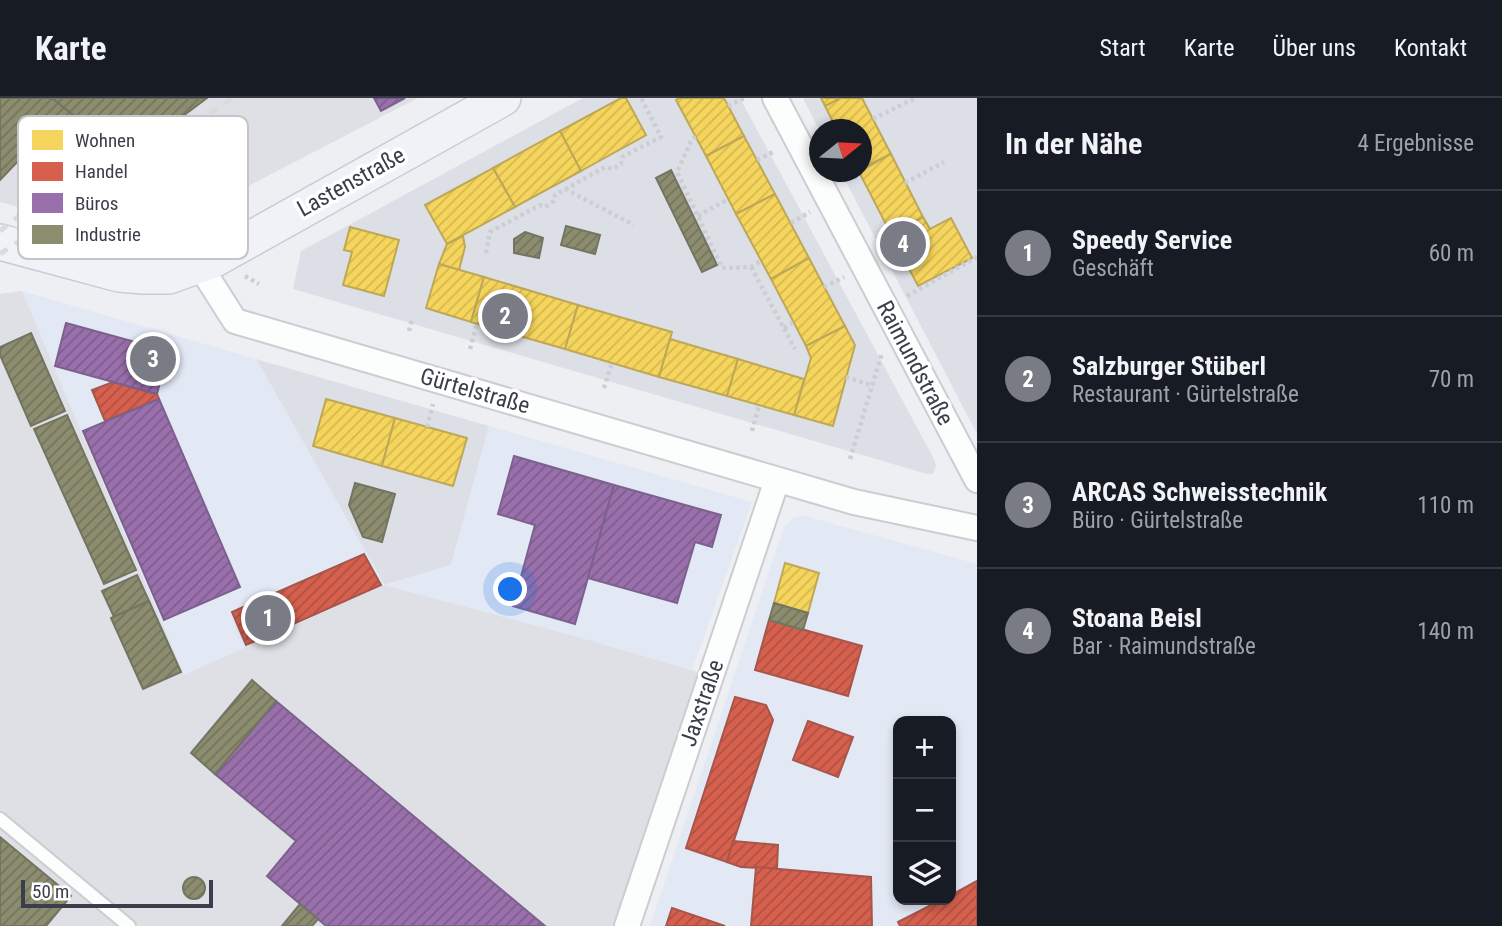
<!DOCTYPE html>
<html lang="de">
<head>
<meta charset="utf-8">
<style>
	:root { --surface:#171b24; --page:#20242c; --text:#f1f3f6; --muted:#9ea1a6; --line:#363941; --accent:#797c85 }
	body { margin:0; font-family:"Roboto Condensed",sans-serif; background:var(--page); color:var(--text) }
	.controls { position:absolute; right:21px; bottom:21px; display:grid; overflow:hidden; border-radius:14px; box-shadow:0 4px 10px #0003 }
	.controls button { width:63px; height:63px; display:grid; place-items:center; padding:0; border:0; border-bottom:2px solid var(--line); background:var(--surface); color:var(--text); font:35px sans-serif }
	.compass { position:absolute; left:809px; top:21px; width:63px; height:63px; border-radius:50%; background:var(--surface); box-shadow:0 4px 10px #0003; rotate:72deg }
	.scale { position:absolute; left:21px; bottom:18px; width:192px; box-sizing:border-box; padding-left:7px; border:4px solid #3a3e4a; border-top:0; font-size:19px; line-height:24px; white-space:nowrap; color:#3a3e4a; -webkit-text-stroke:5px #fff; paint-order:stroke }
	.you { position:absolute; left:511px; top:492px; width:24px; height:24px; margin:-18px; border:5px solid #fff; border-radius:50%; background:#1a73e8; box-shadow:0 0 0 10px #1a73e833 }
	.badge { display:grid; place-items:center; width:46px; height:46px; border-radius:50%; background:var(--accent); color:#fff; font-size:23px; font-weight:700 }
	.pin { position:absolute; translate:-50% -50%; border:4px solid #fff; box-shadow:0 2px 7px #0006 }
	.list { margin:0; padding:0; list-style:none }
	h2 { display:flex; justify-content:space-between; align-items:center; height:91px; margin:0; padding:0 28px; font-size:30px }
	h2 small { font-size:23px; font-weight:400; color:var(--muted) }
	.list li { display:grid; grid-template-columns:46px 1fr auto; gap:21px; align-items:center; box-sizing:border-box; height:126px; padding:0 28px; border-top:2px solid var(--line) }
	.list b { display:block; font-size:26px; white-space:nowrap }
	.list p { margin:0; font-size:23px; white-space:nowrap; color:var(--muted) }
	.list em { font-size:23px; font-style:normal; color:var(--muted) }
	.icon { flex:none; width:38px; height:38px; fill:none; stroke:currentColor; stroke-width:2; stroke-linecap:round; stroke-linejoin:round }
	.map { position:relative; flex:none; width:977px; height:828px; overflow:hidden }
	header { display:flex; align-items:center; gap:42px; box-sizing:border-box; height:98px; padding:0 35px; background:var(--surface); border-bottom:2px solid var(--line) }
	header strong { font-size:33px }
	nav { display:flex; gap:38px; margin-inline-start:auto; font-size:24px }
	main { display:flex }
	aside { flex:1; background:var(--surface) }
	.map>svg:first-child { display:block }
	.residential { fill:#dddfe7 }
	.commercial { fill:#e2e8f4; fill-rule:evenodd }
	.industrial { fill:#dee0e5 }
	.parking { fill:#dfe0e5 }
	.homes { fill:url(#homes-hatch); stroke:#bea857; stroke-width:2 }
	.shops { fill:url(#shops-hatch); stroke:#a7564c; stroke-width:2 }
	.offices { fill:url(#offices-hatch); stroke:#7c618e; stroke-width:2 }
	.industry { fill:url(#industry-hatch); stroke:#737563; stroke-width:2 }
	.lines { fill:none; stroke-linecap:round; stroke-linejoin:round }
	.lane-casing { stroke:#cccdd1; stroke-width:16 }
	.street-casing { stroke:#cccdd1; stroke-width:28 }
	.secondary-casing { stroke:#c9ccd6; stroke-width:38 }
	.path { stroke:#ccced3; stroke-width:4.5; stroke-dasharray:3.5 3.5; stroke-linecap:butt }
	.lane { stroke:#fcfdfd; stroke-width:12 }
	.street { stroke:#fcfdfd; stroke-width:24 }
	.secondary { stroke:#f1f2f7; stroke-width:35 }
	.rail { stroke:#dadbdb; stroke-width:5; stroke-dasharray:9 9; stroke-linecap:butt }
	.labels { text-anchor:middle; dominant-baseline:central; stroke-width:7; stroke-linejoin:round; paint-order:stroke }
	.street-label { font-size:23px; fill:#3a3e4a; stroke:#fff }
	.key { fill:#fff; stroke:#c4c5c9; stroke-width:2 }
	.key-label { font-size:19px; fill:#3a3e4a }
</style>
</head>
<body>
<header>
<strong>Karte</strong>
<nav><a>Start</a><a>Karte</a><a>Über uns</a><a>Kontakt</a></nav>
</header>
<main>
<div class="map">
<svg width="977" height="828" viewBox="0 0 977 828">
	<defs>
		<pattern id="homes-hatch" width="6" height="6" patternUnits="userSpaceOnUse" patternTransform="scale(1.75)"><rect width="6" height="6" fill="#f6d55c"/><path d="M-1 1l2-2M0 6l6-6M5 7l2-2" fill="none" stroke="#d4b852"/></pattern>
		<pattern id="shops-hatch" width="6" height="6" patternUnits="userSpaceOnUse" patternTransform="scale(1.75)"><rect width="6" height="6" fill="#d6604d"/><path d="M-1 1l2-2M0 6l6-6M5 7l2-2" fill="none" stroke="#af5142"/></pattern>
		<pattern id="offices-hatch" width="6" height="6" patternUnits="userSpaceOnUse" patternTransform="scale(1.75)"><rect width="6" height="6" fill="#9970ab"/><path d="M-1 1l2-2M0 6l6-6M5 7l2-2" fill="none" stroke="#7e5d8d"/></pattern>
		<pattern id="industry-hatch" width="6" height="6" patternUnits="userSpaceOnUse" patternTransform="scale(1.75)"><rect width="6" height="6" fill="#8c8c6e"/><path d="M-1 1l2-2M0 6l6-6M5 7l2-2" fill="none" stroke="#73745c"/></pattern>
	</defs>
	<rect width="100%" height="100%" fill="#eeeff3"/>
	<g class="residential">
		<path d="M583,0h157l194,361 2,7 -3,8h-6l-634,-185 8,-38z"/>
		<path d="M803,0h174v336l-136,-262h21v-42h-43z"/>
		<path d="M256,261l233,67 -38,139 -67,20z"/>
	</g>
	<g class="commercial">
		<path d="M22,193l234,68 129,226 66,-20 38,-139 263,76 -60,168 -307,-85 -201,91z"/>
		<path d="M805,418l172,48v362h-327l134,-399 10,-10zM898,623h53v179h-53z"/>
	</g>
	<g class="industrial">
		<path d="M0,0h418l-272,141 -10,1 -136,-38z"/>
		<path d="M22,193l162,384 200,-90 190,51 124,36 -83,254h-615v-632z"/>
	</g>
	<path class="parking" d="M0,290l136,304 -136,65z"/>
	<g class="homes">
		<path d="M621,0h5l20,37 -65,36 -21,-40z"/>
		<path d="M679,0h45l20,38 -38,20 -30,-56z"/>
		<path d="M821,0h20l-16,8z"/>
		<path d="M841,0h21l29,56 -29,14v-38h-25l-12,-24z"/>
		<path d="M560,33l21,40 -66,36 -22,-39z"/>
		<path d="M744,38l31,58 -39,20 -30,-58z"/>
		<path d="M891,56l32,63 -32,17 -32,-62z"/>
		<path d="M493,70l22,39 -68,37 -22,-39z"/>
		<path d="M775,96l34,64 -38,21 -35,-65z"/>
		<path d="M923,119l7,12 21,-11 21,40 -54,28 -27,-52z"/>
		<path d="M350,129l49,13 -15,56 -41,-11 9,-33 -8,-2z"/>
		<path d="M463,138l2,11 -6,23 -20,-6 8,-20z"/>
		<path d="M809,160l36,68 -39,20 -35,-67z"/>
		<path d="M439,166l45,13 -13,45 -45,-14z"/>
		<path d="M484,179l94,28 -13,44 -94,-27z"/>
		<path d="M578,207l94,27 -13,45 -94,-28z"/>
		<path d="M845,228l10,19 -22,81 -39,-11 17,-57 -5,-12z"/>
		<path d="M670,241l68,20 -11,37 -68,-19z"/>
		<path d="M738,261l66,20 -10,36 -67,-19z"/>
		<path d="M326,301l69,19 -13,48 -69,-20z"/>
		<path d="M395,320l72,20 -14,48 -71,-20z"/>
		<path d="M785,465l34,10 -11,40 -34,-10z"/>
	</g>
	<g class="shops">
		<path d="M113,284l44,12 2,5 -54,22 -13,-31z"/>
		<path d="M364,456l17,31 -135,60 -14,-33z"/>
		<path d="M769,522l93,26 -14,50 -93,-26z"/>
		<path d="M735,599l31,8 7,15 -46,142 -41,-14z"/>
		<path d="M808,623l45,16 -15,40 -45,-17z"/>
		<path d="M733,743l45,4 -1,24 -36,-2 -14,-5z"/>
		<path d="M756,769l115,10 1,49h-121z"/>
		<path d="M977,783v45h-77l-2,-4 43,-22h10v-5z"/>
		<path d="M672,810l53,18h-59z"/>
	</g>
	<g class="offices">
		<path d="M374,0h31l-24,13z"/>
		<path d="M66,225l102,28 -11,43 -102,-28z"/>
		<path d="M159,301l81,188 -76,33 -81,-189z"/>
		<path d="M514,358l100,29 -39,139 -62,-18 22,-81 -37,-11z"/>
		<path d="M614,387l107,30 -9,32 -17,-5 -18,61 -89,-25z"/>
		<path d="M276,603l269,225h-219l-8,-7 -51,-43 29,-35 -81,-67z"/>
	</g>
	<g class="industry">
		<path d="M0,0h52l75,60 -61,41 -46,-40 -20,21z"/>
		<path d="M52,0h155l-80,60z"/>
		<path d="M671,72l46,95 -15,7 -46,-94z"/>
		<path d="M566,128l34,9 -5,19 -34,-9z"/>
		<path d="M525,134l18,6 -4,20 -25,-5v-14z"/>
		<path d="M31,235l34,78 -34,15 -31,-71v-8z"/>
		<path d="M67,317l69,155 -32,14 -70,-155z"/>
		<path d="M355,385l40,11 -13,48 -19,-5 -14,-32z"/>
		<path d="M137,477l12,26 -35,16 -12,-26z"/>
		<path d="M149,503l32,71 -38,17 -32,-71z"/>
		<path d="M774,505l34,10 -5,17 -34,-10z"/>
		<path d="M252,582l24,21 -61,73 -24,-21z"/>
		<path d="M0,739l71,59 -25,30h-46z"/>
		<circle cx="194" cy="790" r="11"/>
		<path d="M300,806l18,15 -6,7h-30z"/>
	</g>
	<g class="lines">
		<defs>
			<path id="lane" d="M0,721l129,107"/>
			<g id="street">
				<path d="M775,0l202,382"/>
				<path d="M200,168l35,55 619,181 123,26"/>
				<path d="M627,828l150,-446"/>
			</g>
			<path id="secondary" d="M0,144l119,32 25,2h25l44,-16 290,-162"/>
		</defs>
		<use href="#lane" class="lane-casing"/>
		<use href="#street" class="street-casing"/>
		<use href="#secondary" class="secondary-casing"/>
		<g class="path">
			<path d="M728,8l16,-8"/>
			<path d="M873,21l42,-21"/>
			<path d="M696,39l-4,2 -15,33 45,96 29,-1 10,-6"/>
			<path d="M757,62l18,-9"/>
			<path d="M905,85l39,-21"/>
			<path d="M565,91l69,36"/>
			<path d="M698,118l30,-17"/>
			<path d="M791,125l19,-11"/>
			<path d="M486,155l4,-21 50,-27 5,2 9,-6 1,-6 50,-28 8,2 8,-5 1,-7 39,-20 -20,-39"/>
			<path d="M751,169l44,82"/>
			<path d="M245,178l14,8"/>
			<path d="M824,189l20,-10"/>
			<path d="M907,198l70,-39"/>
			<path d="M784,230l10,-6"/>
			<path d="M409,233l3,-12"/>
			<path d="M470,251l7,-26"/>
			<path d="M846,279l27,9"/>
			<path d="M604,290l8,-25"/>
			<path d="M427,329l6,-23"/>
			<path d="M752,333l7,-25"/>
			<path d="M850,361l32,-106"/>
		</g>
		<use href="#lane" class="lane"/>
		<use href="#street" class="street"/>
		<use href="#secondary" class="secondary"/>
		<g class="rail">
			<path d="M0,133l54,-43"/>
			<path d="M0,156l233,-156"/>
		</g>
	</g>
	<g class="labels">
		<g class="street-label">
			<text transform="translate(351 84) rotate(-29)">Lastenstraße</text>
			<text transform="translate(915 265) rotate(62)">Raimundstraße</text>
			<text transform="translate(475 293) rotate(16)">Gürtelstraße</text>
			<text transform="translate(702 605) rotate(-71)">Jaxstraße</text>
		</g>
	</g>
	<rect x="18" y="18" width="230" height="143" rx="10" class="key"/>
	<rect x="32" y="32" width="31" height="20" fill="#f6d55c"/>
	<rect x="32" y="64" width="31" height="19" fill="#d6604d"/>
	<rect x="32" y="95" width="31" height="20" fill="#9970ab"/>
	<rect x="32" y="127" width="31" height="19" fill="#8c8c6e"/>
	<g class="key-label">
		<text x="75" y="49">Wohnen</text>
		<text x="75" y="80">Handel</text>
		<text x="75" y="112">Büros</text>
		<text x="75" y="143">Industrie</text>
	</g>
</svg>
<div class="controls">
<button>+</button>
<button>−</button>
<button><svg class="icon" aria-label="layers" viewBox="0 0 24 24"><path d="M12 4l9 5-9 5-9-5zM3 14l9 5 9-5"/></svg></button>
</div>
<svg class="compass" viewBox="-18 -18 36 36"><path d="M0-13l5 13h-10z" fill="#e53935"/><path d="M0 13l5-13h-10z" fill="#9ea1a6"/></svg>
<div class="scale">50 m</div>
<div class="you"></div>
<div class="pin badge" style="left:268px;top:520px">1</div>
<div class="pin badge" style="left:505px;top:218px">2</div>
<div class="pin badge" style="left:153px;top:261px">3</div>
<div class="pin badge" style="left:903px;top:146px">4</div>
</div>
<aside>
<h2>In der Nähe<small>4 Ergebnisse</small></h2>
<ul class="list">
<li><span class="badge">1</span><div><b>Speedy Service</b><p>Geschäft</p></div><em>60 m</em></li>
<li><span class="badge">2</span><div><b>Salzburger Stüberl</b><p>Restaurant · Gürtelstraße</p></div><em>70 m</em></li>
<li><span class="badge">3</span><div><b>ARCAS Schweisstechnik</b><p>Büro · Gürtelstraße</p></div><em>110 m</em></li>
<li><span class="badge">4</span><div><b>Stoana Beisl</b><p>Bar · Raimundstraße</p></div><em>140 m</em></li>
</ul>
</aside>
</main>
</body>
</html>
